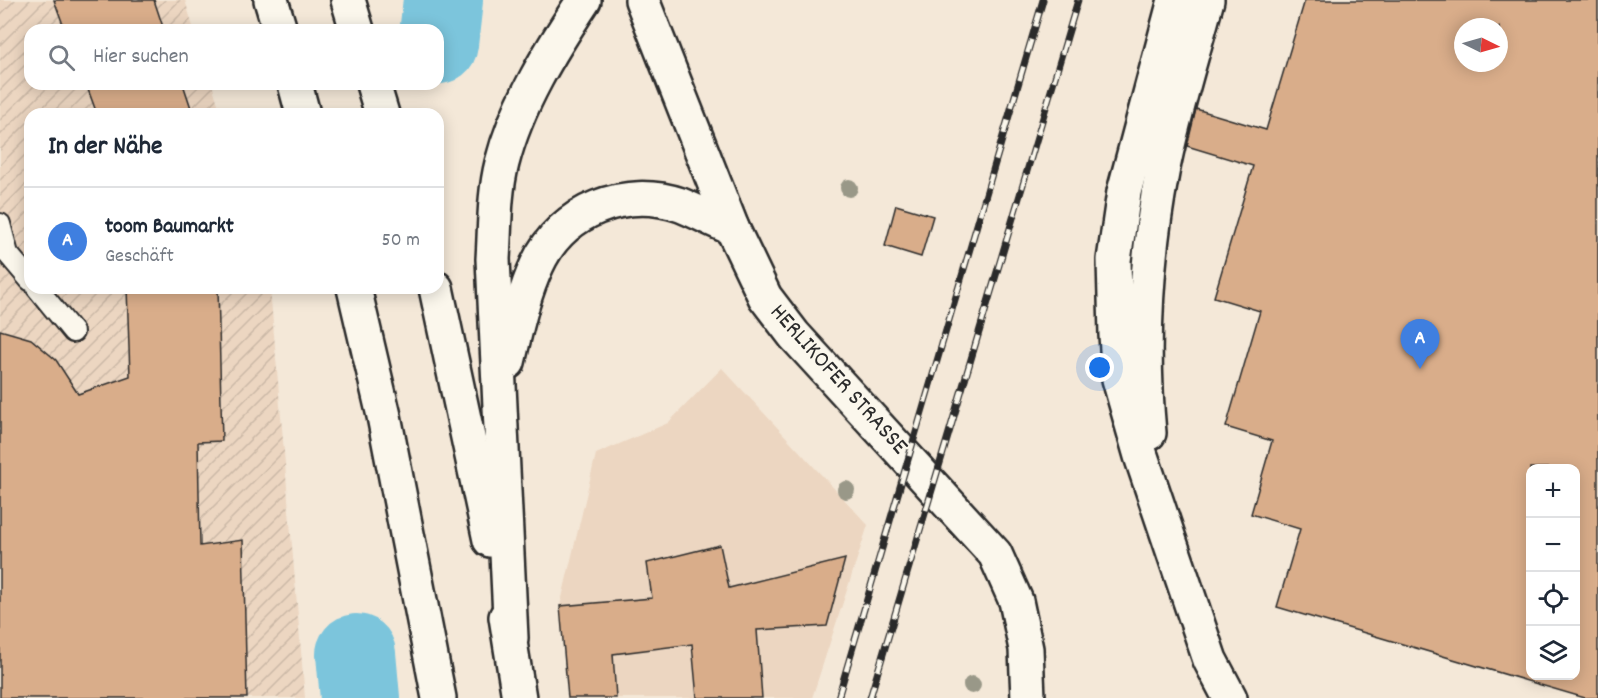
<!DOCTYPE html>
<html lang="de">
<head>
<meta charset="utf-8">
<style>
	:root { --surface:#fff; --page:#f6f6f7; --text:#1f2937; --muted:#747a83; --line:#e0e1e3; --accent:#1a73e8 }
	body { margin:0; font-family:Dekko,sans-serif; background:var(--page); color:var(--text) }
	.controls { position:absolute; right:18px; bottom:18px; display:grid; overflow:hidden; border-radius:12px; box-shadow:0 3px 15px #0003 }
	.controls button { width:54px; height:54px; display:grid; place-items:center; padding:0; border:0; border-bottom:2px solid var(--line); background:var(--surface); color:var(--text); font:30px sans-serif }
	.compass { position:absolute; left:1454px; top:18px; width:54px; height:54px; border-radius:50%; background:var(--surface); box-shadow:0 3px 15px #0003; rotate:95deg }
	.you { position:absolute; left:1100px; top:368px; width:21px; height:21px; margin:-15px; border:4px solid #fff; border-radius:50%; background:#1a73e8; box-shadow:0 0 0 9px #1a73e833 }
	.badge { display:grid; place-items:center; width:39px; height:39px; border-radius:50%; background:var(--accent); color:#fff; font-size:20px; font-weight:700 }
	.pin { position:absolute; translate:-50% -50px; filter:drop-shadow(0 2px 3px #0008) }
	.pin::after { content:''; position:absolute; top:32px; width:21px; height:18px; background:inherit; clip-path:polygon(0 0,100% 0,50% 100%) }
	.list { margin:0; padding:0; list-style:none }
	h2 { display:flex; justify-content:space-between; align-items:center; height:78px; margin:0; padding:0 24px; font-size:26px }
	h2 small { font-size:20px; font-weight:400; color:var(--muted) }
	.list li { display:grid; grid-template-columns:39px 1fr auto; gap:18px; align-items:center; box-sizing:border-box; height:108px; padding:0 24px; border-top:2px solid var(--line) }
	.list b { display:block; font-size:22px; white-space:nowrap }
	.list p { margin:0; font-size:20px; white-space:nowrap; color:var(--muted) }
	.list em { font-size:20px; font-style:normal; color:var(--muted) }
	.icon { flex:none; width:33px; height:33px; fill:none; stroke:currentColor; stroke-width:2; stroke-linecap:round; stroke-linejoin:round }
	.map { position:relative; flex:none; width:1598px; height:698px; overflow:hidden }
	.search { position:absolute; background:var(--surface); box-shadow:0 3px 15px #0003; left:24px; top:24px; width:420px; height:66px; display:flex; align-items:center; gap:15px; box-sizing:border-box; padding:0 21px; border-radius:18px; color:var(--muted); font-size:22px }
	.panel { position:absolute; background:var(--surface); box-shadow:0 3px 15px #0003; left:24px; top:108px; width:420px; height:186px; border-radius:18px }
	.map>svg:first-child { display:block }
	.built { fill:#ecd6c1 }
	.industrial { fill:url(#industrial-furrows) }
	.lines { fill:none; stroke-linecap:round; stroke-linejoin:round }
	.river { stroke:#7cc5dc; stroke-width:80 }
	.building { fill:#d9ad8a; stroke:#2b2b2b; stroke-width:1.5; fill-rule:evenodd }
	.lane-casing { stroke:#2b2b2b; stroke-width:24 }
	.secondary-casing { stroke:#2b2b2b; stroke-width:38 }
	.primary-casing { stroke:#2b2b2b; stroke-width:38 }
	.highway-casing { stroke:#2b2b2b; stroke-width:38 }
	.lane { stroke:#fbf7ec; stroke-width:20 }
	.secondary { stroke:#fbf7ec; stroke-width:33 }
	.primary { stroke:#fbf7ec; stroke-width:33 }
	.highway { stroke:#fbf7ec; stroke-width:33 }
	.rail-casing { stroke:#2b2b2b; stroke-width:7 }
	.rail { stroke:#fbf7ec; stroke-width:4.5; stroke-dasharray:14; stroke-linecap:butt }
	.tree { fill:#999888 }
	.labels { text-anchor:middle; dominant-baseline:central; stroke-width:4.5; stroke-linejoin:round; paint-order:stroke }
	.street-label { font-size:24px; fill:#2b2b2b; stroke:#fbf7ec }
</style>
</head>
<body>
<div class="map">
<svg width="1598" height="698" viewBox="0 0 1598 698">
	<defs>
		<pattern id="industrial-furrows" width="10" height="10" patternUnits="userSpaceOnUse" patternTransform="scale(1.5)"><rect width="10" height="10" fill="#ecd6c1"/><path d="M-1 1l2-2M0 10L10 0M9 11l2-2" fill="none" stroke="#cbb8a6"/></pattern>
	</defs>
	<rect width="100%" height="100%" fill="#f4e8d8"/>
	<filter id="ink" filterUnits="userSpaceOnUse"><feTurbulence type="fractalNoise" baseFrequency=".0167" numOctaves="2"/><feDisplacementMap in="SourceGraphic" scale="12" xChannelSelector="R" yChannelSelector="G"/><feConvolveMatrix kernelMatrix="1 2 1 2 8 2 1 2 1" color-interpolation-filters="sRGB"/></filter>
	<g filter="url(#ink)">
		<path class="built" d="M722,368l146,157 -56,173h-243l-9,-92 36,-152 72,-31z"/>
		<path class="industrial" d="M0,0h185l9,30h-164v54h182l9,30h-191v174h240l35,410h-305z"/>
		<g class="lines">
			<g class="river">
				<path d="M438,44l5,-44"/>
				<path d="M356,654l4,44"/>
			</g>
		</g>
		<g class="building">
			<path d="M54,0h100l10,30h-99z"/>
			<path d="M1305,0h293v698h-13l-308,-91 23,-78 -49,-15 21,-73 -46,-14 34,-116 -46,-14 39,-131 -66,-20 9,-37 70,21zM1463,27h36v36h-36zM1530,468h45v207h-45z"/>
			<path d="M86,84h97l10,30h-96z"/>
			<path d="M896,205l37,11 -12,41 -36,-11z"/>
			<path d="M127,288h91l4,153 -24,1 2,104 43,-6 4,158h-247v-368l31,9 25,21 22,34 52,-18z"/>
			<path d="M720,545l9,43 116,-29 -18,67 -70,4 5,68h-65l-5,-54 -79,10 3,44h-48l-8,-92 92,-8 -5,-35z"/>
		</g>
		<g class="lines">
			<defs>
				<g id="lane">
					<path d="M0,224l8,30 22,26"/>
					<path d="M37,288l36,44"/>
				</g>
				<path id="secondary" d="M642,0l90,228 33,69 29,38 201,219 21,47 10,48 2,49"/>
				<g id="primary">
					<path d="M1175,0l-51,192 -10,68 2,75 3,44 22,77 69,204 20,38"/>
					<path d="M1149,433c-8,-86 -3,-175 13,-260 11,-58 30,-116 45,-173"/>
				</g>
				<g id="highway">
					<path d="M271,0l9,30"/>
					<path d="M348,0l9,30"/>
					<path d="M295,84l8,30"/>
					<path d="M373,84l9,30"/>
					<path d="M354,288l30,128 55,282"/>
					<path d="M436,288l54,252"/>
					<path d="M508,362c8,-33 15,-67 29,-97 25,-55 88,-79 144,-60 17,7 34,16 51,23"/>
					<path d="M506,617l13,81"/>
					<path d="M511,638l-18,-379c2,-31 1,-65 9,-96 15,-59 49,-113 82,-163"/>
				</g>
			</defs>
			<use href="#lane" class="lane-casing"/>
			<use href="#secondary" class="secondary-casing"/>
			<use href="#primary" class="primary-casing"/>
			<use href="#highway" class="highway-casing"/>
			<use href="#lane" class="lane"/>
			<use href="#secondary" class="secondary"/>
			<use href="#primary" class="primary"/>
			<use href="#highway" class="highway"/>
			<defs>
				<g id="rail">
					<path d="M838,698l205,-698"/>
					<path d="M870,698l208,-698"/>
				</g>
			</defs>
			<use href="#rail" class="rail-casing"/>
			<use href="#rail" class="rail"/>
		</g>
		<g class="tree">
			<circle cx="849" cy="188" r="9"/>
			<circle cx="846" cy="490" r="9"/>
			<circle cx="972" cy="685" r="9"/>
		</g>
	</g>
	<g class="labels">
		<g class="street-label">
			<text transform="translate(838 380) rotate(48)">HERLIKOFER STRASSE</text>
		</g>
	</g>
</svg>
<div class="controls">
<button>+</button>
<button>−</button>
<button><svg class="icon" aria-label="locate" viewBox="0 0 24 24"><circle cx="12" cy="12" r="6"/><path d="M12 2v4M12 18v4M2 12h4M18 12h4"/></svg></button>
<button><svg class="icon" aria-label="layers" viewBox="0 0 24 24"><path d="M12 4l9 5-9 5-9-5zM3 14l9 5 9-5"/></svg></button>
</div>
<svg class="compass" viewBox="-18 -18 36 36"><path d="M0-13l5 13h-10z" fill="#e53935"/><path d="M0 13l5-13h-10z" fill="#747a83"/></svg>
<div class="you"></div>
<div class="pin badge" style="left:1420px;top:369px;background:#3f7fe0">A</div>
<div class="search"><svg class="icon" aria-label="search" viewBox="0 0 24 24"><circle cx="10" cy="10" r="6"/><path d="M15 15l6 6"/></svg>Hier suchen</div>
<section class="panel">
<h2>In der Nähe<small></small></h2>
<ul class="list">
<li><span class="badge" style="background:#3f7fe0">A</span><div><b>toom Baumarkt</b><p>Geschäft</p></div><em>50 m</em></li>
</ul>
</section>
</div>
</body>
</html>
